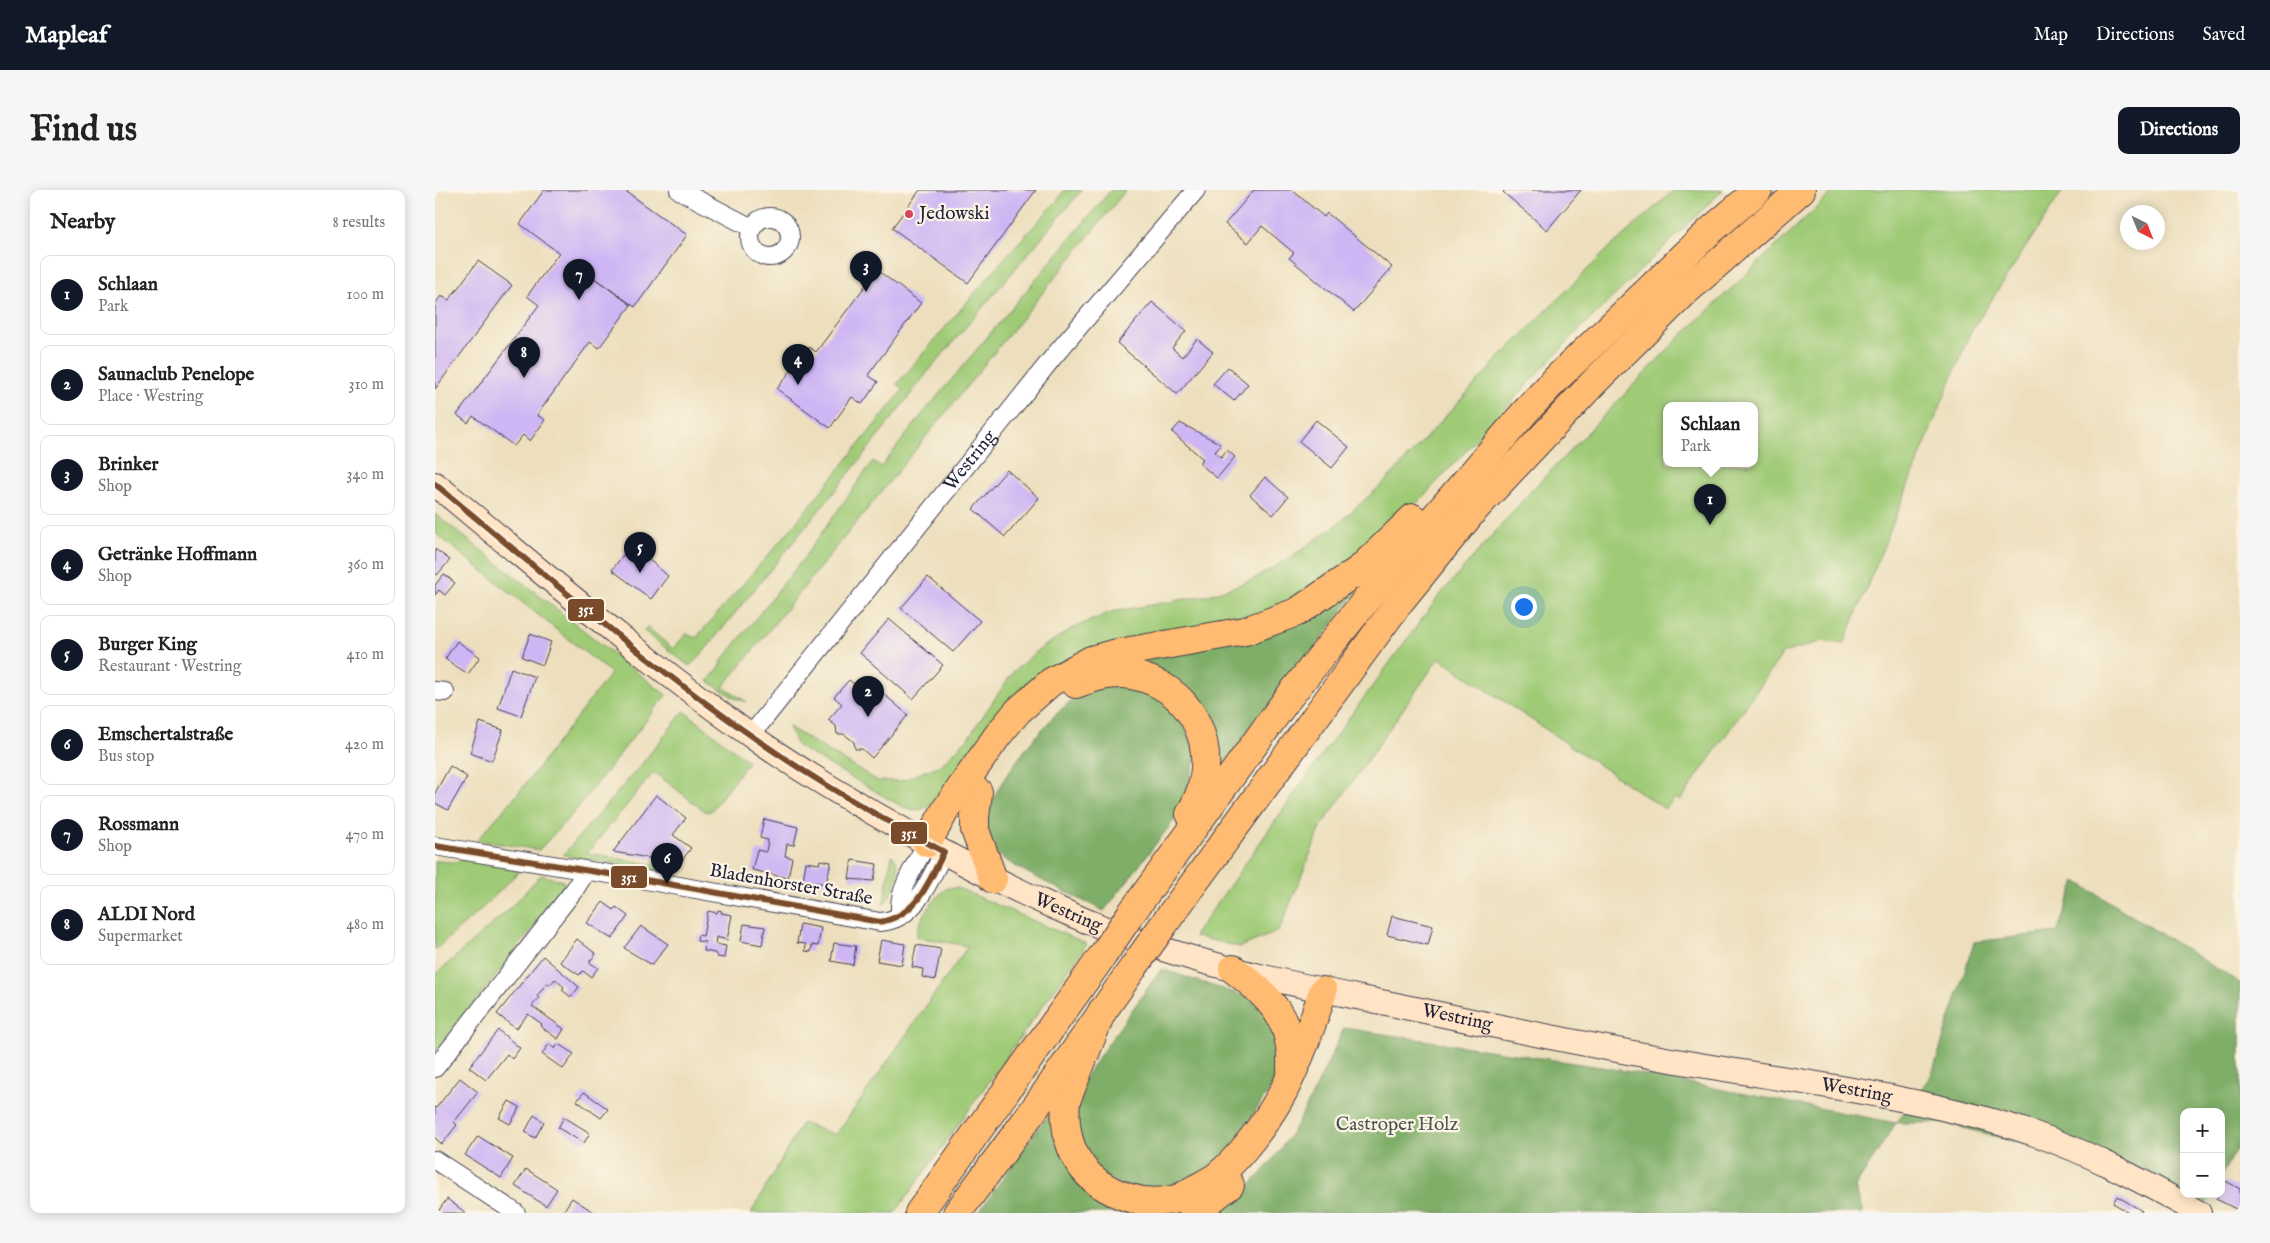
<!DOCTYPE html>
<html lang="en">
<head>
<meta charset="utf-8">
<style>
	:root { --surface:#fff; --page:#f6f6f6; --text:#222; --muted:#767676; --line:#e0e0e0; --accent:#111827 }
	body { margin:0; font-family:"IM FELL English",serif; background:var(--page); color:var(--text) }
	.controls { position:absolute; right:15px; bottom:15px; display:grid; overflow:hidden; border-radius:10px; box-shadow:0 2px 12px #0003 }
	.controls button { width:45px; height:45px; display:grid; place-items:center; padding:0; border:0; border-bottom:1px solid var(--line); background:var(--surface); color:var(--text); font:25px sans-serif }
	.compass { position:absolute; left:1685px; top:15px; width:45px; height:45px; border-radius:50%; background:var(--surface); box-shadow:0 2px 12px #0003; rotate:137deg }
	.you { position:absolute; left:1088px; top:416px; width:18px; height:18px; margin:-12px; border:4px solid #fff; border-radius:50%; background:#1a73e8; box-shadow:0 0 0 8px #1a73e833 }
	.badge { display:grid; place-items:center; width:32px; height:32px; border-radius:50%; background:var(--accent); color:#fff; font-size:16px; font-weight:700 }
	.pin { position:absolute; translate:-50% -41px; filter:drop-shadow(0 1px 2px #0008) }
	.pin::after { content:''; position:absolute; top:26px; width:18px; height:15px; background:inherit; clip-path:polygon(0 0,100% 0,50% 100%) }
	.popup { position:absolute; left:1228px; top:212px; width:95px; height:65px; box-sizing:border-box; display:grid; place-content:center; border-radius:10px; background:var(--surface); filter:drop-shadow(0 1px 4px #0005); font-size:16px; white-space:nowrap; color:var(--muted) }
	.popup b { font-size:19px; color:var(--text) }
	.popup::after { content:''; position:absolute; left:50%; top:100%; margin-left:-10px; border:10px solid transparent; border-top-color:var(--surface) }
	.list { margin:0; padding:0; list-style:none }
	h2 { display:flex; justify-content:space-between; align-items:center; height:65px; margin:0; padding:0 20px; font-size:21px }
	h2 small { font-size:16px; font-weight:400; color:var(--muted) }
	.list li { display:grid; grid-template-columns:32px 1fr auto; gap:15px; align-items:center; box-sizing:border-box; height:80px; margin:0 10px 10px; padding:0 10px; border:1px solid var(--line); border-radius:10px }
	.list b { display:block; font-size:19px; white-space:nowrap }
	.list p { margin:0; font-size:16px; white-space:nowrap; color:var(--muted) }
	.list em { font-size:16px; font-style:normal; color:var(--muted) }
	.map { position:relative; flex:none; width:1805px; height:1023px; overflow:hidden; border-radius:10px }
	header { display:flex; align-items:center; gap:30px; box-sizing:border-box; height:70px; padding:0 25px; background:var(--accent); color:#fff }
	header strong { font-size:24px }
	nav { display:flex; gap:28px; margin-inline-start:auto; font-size:18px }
	.intro { display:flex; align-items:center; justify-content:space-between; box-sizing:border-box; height:120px; padding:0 30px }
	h1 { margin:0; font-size:35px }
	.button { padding:12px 22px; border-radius:10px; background:var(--accent); color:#fff; font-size:18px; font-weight:700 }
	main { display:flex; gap:30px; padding:0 30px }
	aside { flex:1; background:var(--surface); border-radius:10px; box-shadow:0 2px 12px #0003 }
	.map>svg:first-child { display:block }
	.green { fill:#9fca76; stroke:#607658; fill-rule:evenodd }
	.forest { fill:#7fae67; stroke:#506851 }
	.building { fill:#ceb5f4 }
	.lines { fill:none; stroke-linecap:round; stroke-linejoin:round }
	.minor-casing { stroke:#403e4e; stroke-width:20 }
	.secondary-casing { stroke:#403e4e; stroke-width:26 }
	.motorway-casing { stroke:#403e4e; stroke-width:30 }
	.minor { stroke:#fff; stroke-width:18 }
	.secondary { stroke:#ffe4c6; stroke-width:24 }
	.motorway { stroke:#ffbb71; stroke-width:28 }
	.motorway-bridge-casing { stroke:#403e4e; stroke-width:30; stroke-linecap:butt }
	.motorway-bridge { stroke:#ffbb71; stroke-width:28 }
	.bus-1-casing { stroke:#fcf5e5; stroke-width:10 }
	.bus-1 { stroke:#7a4b2a; stroke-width:6 }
	.poi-dot { fill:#d1495b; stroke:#fcf5e5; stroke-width:2 }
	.labels { text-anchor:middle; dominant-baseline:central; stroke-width:4.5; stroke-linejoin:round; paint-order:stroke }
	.poi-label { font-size:19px; fill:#22223b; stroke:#fcf5e5; text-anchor:start }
	.street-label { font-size:19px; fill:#22223b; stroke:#fcf5e5 }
	.park-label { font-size:19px; fill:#48544d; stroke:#fcf5e5 }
	.line-badge { stroke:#fcf5e5; stroke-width:2 }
	.badge-label { font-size:14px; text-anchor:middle; font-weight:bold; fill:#fff }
</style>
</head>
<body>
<header>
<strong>Mapleaf</strong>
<nav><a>Map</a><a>Directions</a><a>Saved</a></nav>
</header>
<div class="intro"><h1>Find us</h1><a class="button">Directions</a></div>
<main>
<aside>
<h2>Nearby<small>8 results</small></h2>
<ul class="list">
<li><span class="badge">1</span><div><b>Schlaan</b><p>Park</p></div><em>100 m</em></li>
<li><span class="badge">2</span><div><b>Saunaclub Penelope</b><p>Place · Westring</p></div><em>310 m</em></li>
<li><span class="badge">3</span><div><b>Brinker</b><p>Shop</p></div><em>340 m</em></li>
<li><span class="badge">4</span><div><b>Getränke Hoffmann</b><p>Shop</p></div><em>360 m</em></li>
<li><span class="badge">5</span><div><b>Burger King</b><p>Restaurant · Westring</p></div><em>410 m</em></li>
<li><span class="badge">6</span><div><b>Emschertalstraße</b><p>Bus stop</p></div><em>420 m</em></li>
<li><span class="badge">7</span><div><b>Rossmann</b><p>Shop</p></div><em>470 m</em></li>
<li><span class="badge">8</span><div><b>ALDI Nord</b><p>Supermarket</p></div><em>480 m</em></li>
</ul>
</aside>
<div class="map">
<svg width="1805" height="1023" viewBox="0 0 1805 1023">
	<rect width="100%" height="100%" fill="#fcf5e5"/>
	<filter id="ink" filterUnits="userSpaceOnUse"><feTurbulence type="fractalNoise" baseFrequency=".02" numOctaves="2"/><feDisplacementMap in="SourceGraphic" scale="10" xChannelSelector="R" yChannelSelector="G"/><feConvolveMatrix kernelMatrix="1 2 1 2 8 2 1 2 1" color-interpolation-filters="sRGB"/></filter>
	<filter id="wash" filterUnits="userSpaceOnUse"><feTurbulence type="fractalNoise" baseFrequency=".0096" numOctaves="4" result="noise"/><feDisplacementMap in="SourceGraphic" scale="20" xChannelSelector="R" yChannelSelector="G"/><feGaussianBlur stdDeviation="1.12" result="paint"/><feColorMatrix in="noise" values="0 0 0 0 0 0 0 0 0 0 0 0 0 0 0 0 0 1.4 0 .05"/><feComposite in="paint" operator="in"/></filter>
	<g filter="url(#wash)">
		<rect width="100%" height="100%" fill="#eddfbd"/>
		<g class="green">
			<path d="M629,0h18l-155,183 -71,92 -160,196 -7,5 -45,-35 3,-4 26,22 13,-15 10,4 94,-108 113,-140 -6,-6 112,-131 49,-53z"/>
			<path d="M676,0h15l-403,497 24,15 -13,-4 -26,-17 14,-17 -1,-2 82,-103 70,-98 8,6 44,-56z"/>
			<path d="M1239,0h49l-152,148 -164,176 -91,74 -56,27 -155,30 -165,154c-14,11 -23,14 -39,7l-104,-60 -8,-19 89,54h22l41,-16 27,-27 45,-66 24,-21 34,-22 40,-17 98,-17 41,-14 35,-20 49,-34 53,-47 114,-124 106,-106z"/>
			<path d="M1400,0h228l-93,143 -126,311 -21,-3 -40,12 -103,148 -5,-3 -10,11 -226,-151 -117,167 -43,106 -39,16 -46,-11 132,-187 113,-153 93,-106 144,-149zM1231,216h88v58h-88z"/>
			<path d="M0,324l231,181 -91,116 -36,39 -62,-10 39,-44 95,-123 -176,-140z"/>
			<path d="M249,521l64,50 -3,5 -34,45 -5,1 -52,-40 -67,81 96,17 -4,5 -116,-20 77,-89z"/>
			<path d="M457,665c14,12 1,39 -9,50z"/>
			<path d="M36,669l50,10 -32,33 -54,48v-89l17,1z"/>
			<path d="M106,685l22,6 1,4 -5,10 -124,158v-78l73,-65z"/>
			<path d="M512,698h11l129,56 -192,269h-144l51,-90 34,12 132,-189 -51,-9c-1,-15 18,-40 30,-49z"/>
		</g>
		<g class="forest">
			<path d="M935,384l-153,203 -4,-45 -107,-70 68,-12z"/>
			<path d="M688,494l47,15 27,53 -15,58 -78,101c-19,-10 -103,-48 -112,-62 -8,-13 -4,-35 1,-49 9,-25 65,-96 89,-106 12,-5 28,-7 41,-10z"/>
			<path d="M1641,691l164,102v159l-19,34v-64h-37v82h28l-10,19 -104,-49 -153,-41h-49l-41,64 8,26h-647c70,-49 93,-111 128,-185l276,42 276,53 36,-49 42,-132 83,-10z"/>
			<path d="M726,779l86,28 18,13 18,31v29l-56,83 -34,30 -50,9 -37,-15 -20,-24 -10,-27 3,-36 12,-22z"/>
			<path d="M625,908l17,74 115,34 -8,7h-206z"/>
		</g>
		<g id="blocks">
			<g class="building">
				<path d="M109,0h80l63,45 -52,72 -45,-32 41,30 -32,43 -9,-6 -53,73 8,5 -15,21 -7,-6 -9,11 -41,-30 -5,7 -11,-8 82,-110 -12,-9 32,-43 -39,-29z"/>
				<path d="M485,0h116l-68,93 -76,-55z"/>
				<path d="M819,0h38l32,27 3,-4 65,54 -38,45 -65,-54 5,-5 -32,-27 -14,17 -23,-19z"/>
				<path d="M1069,0h77l-34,40 -44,-38z"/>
				<path d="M43,71l34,24 -77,104v-85l6,-8 8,4z"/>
				<path d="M442,80l44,33 -53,72 10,7 -16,22 -10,-7 -22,31 -53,-39 32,-42 7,5z"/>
				<path d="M717,112l34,29 -14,17 10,9 15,-18 16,13 -36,42 -60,-51z"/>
				<path d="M793,177l20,17 -14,17 -21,-17z"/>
				<path d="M881,230l33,27 -17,21 -33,-27z"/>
				<path d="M745,233l37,19 4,3 -6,7 6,5 6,-7 8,7 -18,21 -18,-15 4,-4 -31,-27z"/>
				<path d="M572,280l32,28 -34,39 -32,-28z"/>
				<path d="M830,287l23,20 -15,18 -23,-20z"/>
				<path d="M194,357l10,7 1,5 3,2 3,-4 22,19 -17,23 -39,-29z"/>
				<path d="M0,359l15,11 -13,15 -2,-2z"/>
				<path d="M9,384l11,9 -10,12 -6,-5 -4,5v-10z"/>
				<path d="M493,387l52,44 -27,31 -52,-44z"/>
				<path d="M454,429l54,46 -30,34 -53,-46z"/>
				<path d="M95,444l21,8 -8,23 -21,-8z"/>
				<path d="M22,451l23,16 -12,17 -23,-15z"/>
				<path d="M76,478l24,9 -14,39 -23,-8z"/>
				<path d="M429,487l44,38 -36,43 -10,-9h-7l-1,-7 -10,-8h-7l-1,-8 -8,-6 14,-16 -8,-7 15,-17 7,6z"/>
				<path d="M45,532l23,8 -11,31 -22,-8z"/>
				<path d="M15,576l17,11 -19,33 -13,-7v-10z"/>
				<path d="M221,605l30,23 -13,17 18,13 -11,15 -67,-11z"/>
				<path d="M329,629l34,8 -4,18 -7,-1 -2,12 7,2 -4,20 -36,-8 5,-20 9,2 2,-12 -8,-2z"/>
				<path d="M385,670l11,2 -5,22 -23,-4 3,-18 13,2z"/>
				<path d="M417,670l25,4 -3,17 -25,-2z"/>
				<path d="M168,712l11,8 2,-3 12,9 -16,23 -25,-16z"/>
				<path d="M283,720l4,1 -1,2 11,2 -5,25 -11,-3 -1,7 11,2 -2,12 -7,-1 -2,-4 -11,-2 1,-9 -8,-1 1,-6 5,1 5,-25 9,2z"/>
				<path d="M957,726l41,10 -5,19 -41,-10z"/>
				<path d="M309,734l21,3 -3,18 -21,-4z"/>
				<path d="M365,734l21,4 -3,18 -6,-1 -1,7 -6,-1 1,-7 -9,-1z"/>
				<path d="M206,736l27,18 -16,21 -28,-17z"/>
				<path d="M142,749l19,15 -7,8 9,6 -7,9 -8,-6 -4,4 -19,-13z"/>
				<path d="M446,750l24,4 -3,21 -25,-4z"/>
				<path d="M399,753l22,3 -3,19 -22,-4z"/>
				<path d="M481,755l25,4 -6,31 -13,-3 1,-8 -11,-2z"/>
				<path d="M108,766l36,31 -8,10 -9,-7 2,-3 -9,-8 -5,6 -3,-2 -10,13 2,2 -7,8 32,23 -6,10 -18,-13 2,-2 -14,-10 -12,15 -19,-15z"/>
				<path d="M63,840l22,18 -8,11 -5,-5 -21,26 -17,-13z"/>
				<path d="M114,854l6,5 3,-5 16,10 -11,15 -21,-15z"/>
				<path d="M25,888l18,14 -24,30 3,3 -15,19 -7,-6v-31l1,1z"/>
				<path d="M149,902l24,17 -7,9 -24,-17z"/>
				<path d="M74,911l11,6 -10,17 -11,-6z"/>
				<path d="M99,925l10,7 -9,16 -10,-6z"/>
				<path d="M129,927l26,16 -6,10 -26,-15z"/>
				<path d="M43,946l35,22 -12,20 -36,-23z"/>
				<path d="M91,979l31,20 -11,17 -31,-20z"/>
				<path d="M1791,991l14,8v16l-2,5 -22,-11 3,-5h2z"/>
				<path d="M1682,1006l25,15 -1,2h-11l-17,-10z"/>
				<path d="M137,1008l23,15h-33z"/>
				<path d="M12,1009l19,14h-29z"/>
			</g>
		</g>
	</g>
	<g filter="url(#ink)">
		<use href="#blocks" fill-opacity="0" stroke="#403e4e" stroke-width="1"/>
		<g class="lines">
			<defs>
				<g id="minor">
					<path d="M244,0l73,38"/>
					<circle cx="335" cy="47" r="20"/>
					<path d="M0,501l10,1"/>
					<path id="s1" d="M316,545l303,-379 142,-166"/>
					<path d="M0,656l205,33 240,43c36,-2 49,-42 64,-70"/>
					<path d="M466,725c-6,-21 16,-53 26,-72"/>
					<path d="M0,878l140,-179 11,-18"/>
					<path d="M0,970l81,53"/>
				</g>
				<g id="secondary">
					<path id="s2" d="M0,294c108,89 215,181 329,261 54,37 110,69 168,101 79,43 162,83 250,109 77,24 158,38 238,55 89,19 178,37 268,53 115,20 233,33 344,70 59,20 114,50 167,80"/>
				</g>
				<g id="motorway">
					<path d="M641,494c16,-6 31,-11 48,-10 55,5 91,55 79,108 -2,11 -8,23 -13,32"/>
					<path d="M543,602l-3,25v13l18,49"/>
					<path d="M492,653l19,-34 52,-74 20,-24 33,-29 40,-22 22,-6 132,-23 52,-19 63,-43 53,-51"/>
					<path d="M695,725l158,-217 110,-138 127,-148 33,-35 151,-145 49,-42"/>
					<path d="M729,734l237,-324 72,-89 123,-131 89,-88 116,-102"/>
					<path d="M798,779c37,28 60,50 58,99"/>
					<path d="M667,821l-36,90c-3,32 6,64 34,83 23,15 46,21 72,16 8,-1 15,-6 21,-10 7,-4 16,-8 23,-13 25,-20 51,-56 66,-83 17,-32 30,-69 41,-103"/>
					<path d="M484,1023l184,-258"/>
					<path d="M522,1023l76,-102 100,-143"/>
					<path d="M759,1023l36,-28"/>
				</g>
			</defs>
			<use href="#minor" class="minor-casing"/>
			<use href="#secondary" class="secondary-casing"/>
			<use href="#motorway" class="motorway-casing"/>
			<use href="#minor" class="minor"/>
			<use href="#secondary" class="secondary"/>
			<use href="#motorway" class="motorway"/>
			<defs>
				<g id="motorway-bridge">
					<path d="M668,765l27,-40"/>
					<path d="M698,778l31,-44"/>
				</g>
			</defs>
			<use href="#motorway-bridge" class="motorway-bridge-casing"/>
			<use href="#motorway-bridge" class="motorway-bridge"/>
			<defs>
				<path id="bus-1" d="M0,294c115,95 228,194 352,276 51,34 104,63 157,92 -16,31 -26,63 -64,70l-240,-43 -205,-33"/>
			</defs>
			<use href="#bus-1" class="bus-1-casing"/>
			<use href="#bus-1" class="bus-1"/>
		</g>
	</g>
	<circle class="poi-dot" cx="474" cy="24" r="5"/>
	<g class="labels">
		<g class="poi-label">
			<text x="484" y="24">Jedowski</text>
		</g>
		<g class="street-label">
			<text stroke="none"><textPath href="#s1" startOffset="351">Westring</textPath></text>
			<text transform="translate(356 695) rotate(10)">Bladenhorster Straße</text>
			<text stroke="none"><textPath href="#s2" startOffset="768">Westring</textPath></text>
			<text stroke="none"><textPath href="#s2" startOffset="1172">Westring</textPath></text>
			<text stroke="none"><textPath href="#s2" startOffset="1578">Westring</textPath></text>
		</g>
		<g class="park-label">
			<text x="962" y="935">Castroper Holz</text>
		</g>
	</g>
	<g class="line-badge">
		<rect x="132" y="408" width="38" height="24" rx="5" fill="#7a4b2a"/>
		<rect x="455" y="631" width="38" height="24" rx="5" fill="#7a4b2a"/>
		<rect x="175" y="675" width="38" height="24" rx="5" fill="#7a4b2a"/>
	</g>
	<g class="badge-label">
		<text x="151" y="424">351</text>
		<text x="474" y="648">351</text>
		<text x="194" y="692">351</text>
	</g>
</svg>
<div class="controls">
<button>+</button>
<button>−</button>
</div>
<svg class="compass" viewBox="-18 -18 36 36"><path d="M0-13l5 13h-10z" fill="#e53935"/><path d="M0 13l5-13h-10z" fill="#767676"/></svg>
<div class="you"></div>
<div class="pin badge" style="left:1275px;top:335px">1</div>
<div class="popup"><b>Schlaan</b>Park</div>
<div class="pin badge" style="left:433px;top:527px">2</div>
<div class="pin badge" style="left:431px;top:102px">3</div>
<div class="pin badge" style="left:363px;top:195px">4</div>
<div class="pin badge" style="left:205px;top:383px">5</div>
<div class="pin badge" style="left:232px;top:694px">6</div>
<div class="pin badge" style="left:144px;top:110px">7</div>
<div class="pin badge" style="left:89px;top:188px">8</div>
</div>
</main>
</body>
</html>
